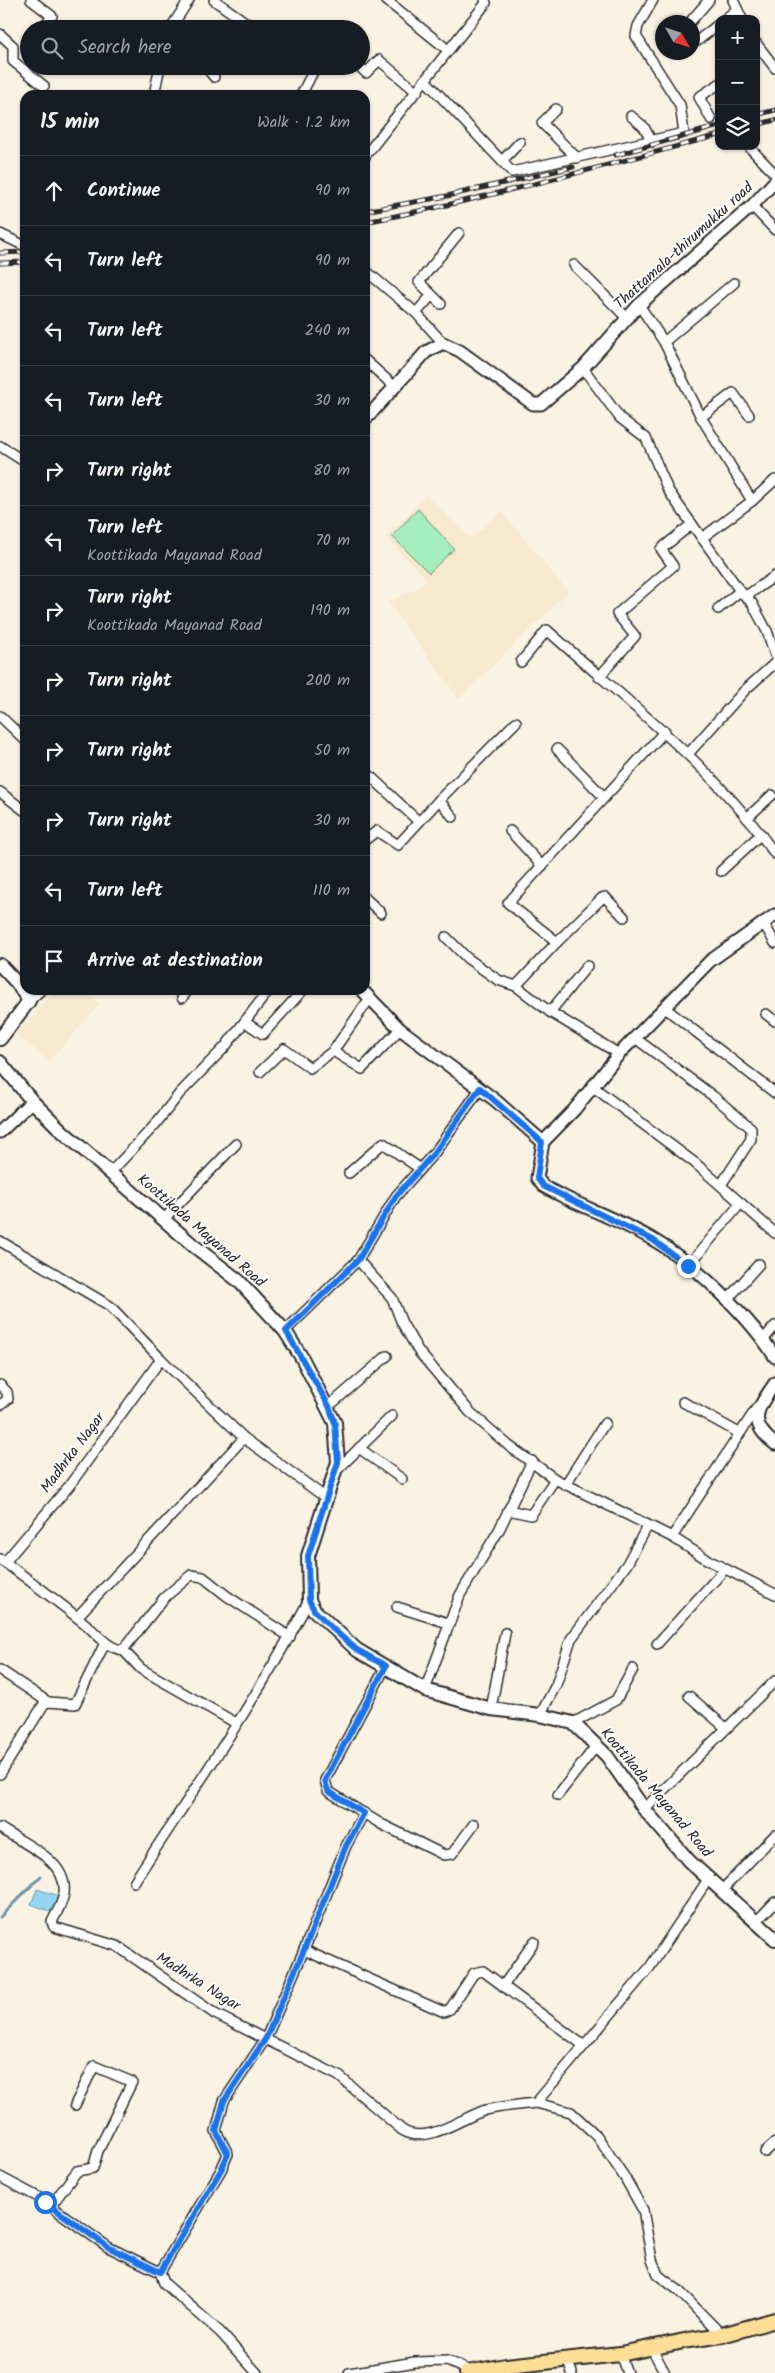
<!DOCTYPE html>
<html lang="en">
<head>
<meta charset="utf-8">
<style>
	:root { --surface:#171b24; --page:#242831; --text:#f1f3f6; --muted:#9ea1a6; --line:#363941 }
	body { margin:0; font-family:Kalam,sans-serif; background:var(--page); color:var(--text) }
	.controls { position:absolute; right:15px; top:15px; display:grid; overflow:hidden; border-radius:10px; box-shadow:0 1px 4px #0004 }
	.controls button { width:45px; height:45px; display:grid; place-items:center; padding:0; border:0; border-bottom:1px solid var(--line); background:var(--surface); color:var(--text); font:25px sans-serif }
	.compass { position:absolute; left:655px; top:15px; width:45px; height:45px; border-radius:50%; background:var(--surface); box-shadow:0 1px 4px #0004; rotate:129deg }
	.stop { position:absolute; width:15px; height:15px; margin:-11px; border:4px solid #1a73e8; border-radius:50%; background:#fff }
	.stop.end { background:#1a73e8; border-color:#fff; box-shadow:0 1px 5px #0008 }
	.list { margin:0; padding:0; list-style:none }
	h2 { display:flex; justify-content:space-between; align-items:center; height:65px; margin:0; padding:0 20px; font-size:21px }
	h2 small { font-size:16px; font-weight:400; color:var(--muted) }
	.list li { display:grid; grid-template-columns:32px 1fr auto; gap:15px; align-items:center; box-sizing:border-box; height:70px; padding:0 20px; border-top:1px solid var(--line) }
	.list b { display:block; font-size:19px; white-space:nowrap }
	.list p { margin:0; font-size:16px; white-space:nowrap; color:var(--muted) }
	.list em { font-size:16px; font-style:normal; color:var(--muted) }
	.icon { flex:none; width:28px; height:28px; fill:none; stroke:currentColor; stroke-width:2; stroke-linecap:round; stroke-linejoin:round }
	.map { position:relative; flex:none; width:775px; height:2373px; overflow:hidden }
	.search { position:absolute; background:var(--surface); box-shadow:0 1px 4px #0004; left:20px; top:20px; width:350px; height:55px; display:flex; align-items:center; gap:12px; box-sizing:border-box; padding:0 18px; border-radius:28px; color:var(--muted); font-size:19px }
	.panel { position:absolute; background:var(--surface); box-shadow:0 1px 4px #0004; left:20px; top:90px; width:350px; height:905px; border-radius:15px }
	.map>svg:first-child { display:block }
	.built { fill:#f7e9d0 }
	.green { fill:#a4eebd; stroke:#688c74 }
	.water { fill:#92d5f4; stroke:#6991a4 }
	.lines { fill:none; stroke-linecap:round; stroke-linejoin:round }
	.stream { stroke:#6991a4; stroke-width:3 }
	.minor-casing { stroke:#2b2b2b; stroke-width:12 }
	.tertiary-casing { stroke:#2b2b2b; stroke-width:15 }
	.secondary-casing { stroke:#2b2b2b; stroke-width:16 }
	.primary-casing { stroke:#2b2b2b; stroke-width:18 }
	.minor { stroke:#fff; stroke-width:9 }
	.tertiary { stroke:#fff; stroke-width:11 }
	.secondary { stroke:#fff; stroke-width:12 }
	.primary { stroke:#fcde96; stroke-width:14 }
	.rail-casing { stroke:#2b2b2b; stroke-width:5 }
	.rail { stroke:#fff; stroke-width:3; stroke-dasharray:9; stroke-linecap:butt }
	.route { stroke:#1a73e8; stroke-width:6 }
	.labels { text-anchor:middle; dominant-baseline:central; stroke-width:4; stroke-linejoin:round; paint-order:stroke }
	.street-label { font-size:15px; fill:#2b2b2b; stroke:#fff }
</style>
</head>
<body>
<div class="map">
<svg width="775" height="2373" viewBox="0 0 775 2373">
	<rect width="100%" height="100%" fill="#faf2e3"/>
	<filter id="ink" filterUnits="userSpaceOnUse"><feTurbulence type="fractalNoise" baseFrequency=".02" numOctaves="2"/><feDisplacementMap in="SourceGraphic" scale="10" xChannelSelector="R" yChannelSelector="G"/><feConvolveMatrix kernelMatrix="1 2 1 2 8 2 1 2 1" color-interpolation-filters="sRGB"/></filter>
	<g filter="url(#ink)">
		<g class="built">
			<path d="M426,496l45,42 31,-26 66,80 -109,107 -71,-97 32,-15 6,-9 -41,-41z"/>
			<path d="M55,990h28l17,14 -51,57 -33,-26z"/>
		</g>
		<path class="green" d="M418,509l36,40 -25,24 -37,-37z"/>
		<path class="water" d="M37,1889l22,7 -5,17 -23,-9z"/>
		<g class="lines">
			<path class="stream" d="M0,1917l41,-41"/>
			<defs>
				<g id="minor">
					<path d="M31,0l21,16 -10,13"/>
					<path d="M214,0l41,29"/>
					<path d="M386,0l62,50"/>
					<path d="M733,0l9,19"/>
					<path d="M725,19l12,-10"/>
					<path d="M690,22l19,-22"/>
					<path d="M170,29l19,-29"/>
					<path d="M0,34l13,12v15l31,25"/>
					<path d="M697,41l22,-17"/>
					<path d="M756,43l19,25"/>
					<path d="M205,66l9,11"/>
					<path d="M359,66l7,7 13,-13 38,32"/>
					<path d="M426,81l86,91 172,-39 -4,-28 -44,-69 2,-10 15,-26"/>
					<path d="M154,95l6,-29"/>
					<path d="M301,95l15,-29"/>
					<path d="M556,109l-14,14 35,35"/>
					<path d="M631,116l13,11 8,15"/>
					<path d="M711,119l-12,-22 20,-13"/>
					<path d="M751,149l24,25"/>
					<path d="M365,156l121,-153 -1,-3"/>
					<path d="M502,161l18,-19"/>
					<path d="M752,206l23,24"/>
					<path d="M0,234l25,12"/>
					<path d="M574,265l53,53"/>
					<path d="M365,270l51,43 27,30"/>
					<path d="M432,295l9,9"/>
					<path d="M639,305l25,37 37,75 51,84"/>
					<path d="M416,313l16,-18 -13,-13 40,-49"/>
					<path d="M664,342l70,-59"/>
					<path d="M365,360l30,27"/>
					<path d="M583,368l37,50 26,20 22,52 11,16 61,85 12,12 15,28 8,24"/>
					<path d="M701,417l32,-24 16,22"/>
					<path d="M0,446l25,16"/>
					<path d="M702,538l50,-37 23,-21"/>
					<path d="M746,596l29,-20"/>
					<path d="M718,609l22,-18"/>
					<path d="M521,662l26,-32c79,71 166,136 228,224"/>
					<path d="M599,677l36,-41 -18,-22 56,-48 -12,-17 31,-25"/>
					<path d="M0,716l25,24"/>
					<path d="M557,749l46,47"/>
					<path d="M688,754l57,-64 30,-27"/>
					<path d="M365,771l54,51"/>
					<path d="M0,792l25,19"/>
					<path d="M439,800l14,17"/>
					<path d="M747,818l25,-23"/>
					<path d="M510,831l32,35"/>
					<path d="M365,840l12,-9 21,14 41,-45 77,-78"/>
					<path d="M721,871l40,-37"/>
					<path d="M365,898l16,15"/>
					<path d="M763,922l12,21"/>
					<path d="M446,937l21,21 31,22 18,6 34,26 69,42"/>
					<path d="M557,942l45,-44 3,-1 19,20"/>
					<path d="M516,986l41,-44 -49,-39 157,-172"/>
					<path d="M182,998l6,-8"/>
					<path d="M29,1001l12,-11"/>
					<path d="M665,1008l110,85"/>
					<path d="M550,1012l37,-46"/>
					<path d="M766,1014l9,7"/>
					<path d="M245,1022l18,12 40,-44"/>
					<path d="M635,1038l78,58 38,32v11l-30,46"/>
					<path d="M333,1051l37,-53"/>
					<path d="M260,1072l24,-23 26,19 23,-17 29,18 38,-40"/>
					<path d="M592,1086l103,77 80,70"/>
					<path d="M110,1173l44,-47 26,-33 45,-46 44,-57"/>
					<path d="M349,1173l34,-30 36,25"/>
					<path d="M163,1220l73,-76"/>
					<path d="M0,1241l110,65 51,53 83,79 82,60"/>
					<path d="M358,1260l34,38 10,25 17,29 51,60 39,34 46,33 117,58 36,23 67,34"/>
					<path d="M688,1266l53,-63"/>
					<path d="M727,1300l32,-36"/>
					<path d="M285,1331l73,-71 38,-64 39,-44 45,-63"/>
					<path d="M763,1340l12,-14"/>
					<path d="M0,1385l7,7 1,7 -8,6"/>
					<path d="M683,1402l56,31"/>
					<path d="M329,1406l58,-50"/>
					<path d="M359,1448l43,31"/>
					<path d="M336,1471l56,-55"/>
					<path d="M565,1485l40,-62"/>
					<path d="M508,1510l23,5 24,-36"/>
					<path d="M672,1537l86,-131"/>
					<path d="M0,1559c28,20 56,41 83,63 13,10 23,26 40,28l41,-52 27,-23 12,2 24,19 63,41"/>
					<path d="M5,1562l64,-76 92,-127"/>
					<path d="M397,1607l51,16"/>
					<path d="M77,1617l167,-179"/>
					<path d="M657,1644l68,-75"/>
					<path d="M123,1650l18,19 95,54"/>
					<path d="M386,1666l-61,114 3,11 53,33 63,31 8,-1 22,-30"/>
					<path d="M0,1670l48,32"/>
					<path d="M425,1690l35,-95 39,-65 33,-69"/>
					<path d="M689,1696l37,32"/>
					<path d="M491,1709l14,-76"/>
					<path d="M540,1715l16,-30 15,-46 56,-75 20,-37"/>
					<path d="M573,1723l43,-23 17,-31"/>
					<path d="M0,1774l44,-70 4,-2 27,2 30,-61"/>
					<path d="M558,1795l38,-49"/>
					<path d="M644,1809l131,-128"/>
					<path d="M0,1828c23,16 68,32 64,65 -1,10 -8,20 -12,29l2,5 63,19 98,68 124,62 63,54c25,16 58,-12 84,-20 15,-4 34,-5 50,-7l114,-136 59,-89"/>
					<path d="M134,1882c60,-93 124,-184 175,-282"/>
					<path d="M721,1891l54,-56"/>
					<path d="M756,1922l19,-20"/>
					<path d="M304,1950l140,62 6,-3 24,-36 9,-2 100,74"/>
					<path d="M503,1986l31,-44"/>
					<path d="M536,2103l35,9 26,24 28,42 18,32 9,50 6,15 20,15 44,45"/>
					<path d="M765,2152l10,-9"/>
					<path d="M0,2177l38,20 70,50 52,25 4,11 56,49 37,41"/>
					<path d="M50,2207l27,-36 16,-3 5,-17 34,-69 -38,-16 -19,39"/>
					<path d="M160,2272l61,-102 7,-16 -12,-23 8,-30 42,-63 38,-88 42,-104 18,-33"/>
					<path d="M651,2347l14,26"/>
					<path d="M620,2354l7,19"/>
					<path d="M568,2361l4,12"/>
					<path d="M349,2373l66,-11 32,-1 26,11"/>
				</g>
				<g id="tertiary">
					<path d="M365,420l61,-68 17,-9 17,8 73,53h8l42,-36 56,-63 113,-99 23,-25"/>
					<path d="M362,990l38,39 95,71 48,42 -6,36 6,8c35,20 75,33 109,53 43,25 97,77 123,118"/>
					<path d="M0,1132l32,-31"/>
					<path d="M543,1142l31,-32 45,-56 91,-93 65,-46"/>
					<path d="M775,1383c-17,25 -29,39 0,61"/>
				</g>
				<g id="secondary">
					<path d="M0,965l17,18 12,18 -29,38"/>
					<path d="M0,1062l32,39 29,29 133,116 45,35 46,50 17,27 33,65 3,39 -30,94 1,44 5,10 43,40 68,40 66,19 49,6 33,8 34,33 37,53 45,52 86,78"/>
				</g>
				<path id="primary" d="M467,2373l39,-7 114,-12 69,-14 33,-5 53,-15"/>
			</defs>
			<use href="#minor" class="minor-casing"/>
			<use href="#tertiary" class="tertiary-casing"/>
			<use href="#secondary" class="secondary-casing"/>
			<use href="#primary" class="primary-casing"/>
			<use href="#minor" class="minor"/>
			<use href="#tertiary" class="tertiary"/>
			<use href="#secondary" class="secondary"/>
			<use href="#primary" class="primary"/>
			<defs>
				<g id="rail">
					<path d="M756,115l19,-5"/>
					<path d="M756,125l19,-5"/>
					<path d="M616,155l103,-29"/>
					<path d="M365,211l82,-15 126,-29"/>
					<path d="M365,222c120,-23 236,-55 354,-87"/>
					<path d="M0,253l25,-1"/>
					<path d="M0,263l25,-1"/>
				</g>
			</defs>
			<use href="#rail" class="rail-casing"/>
			<use href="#rail" class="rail"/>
		</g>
	</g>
	<g class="lines" filter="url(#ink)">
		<path class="route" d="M45,2202l63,45 52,25 61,-102 7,-16 -12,-23 8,-30 42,-63 38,-88 42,-104 18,-33 -36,-22 -3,-11 61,-114 -29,-16 -23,-20 -20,-20 -5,-10 -1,-44 30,-94 -3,-39 -6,-17 -43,-75 72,-71 38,-64 39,-44 45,-64 62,54 -5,36 6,8 110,54 35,26"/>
	</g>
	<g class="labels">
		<g class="street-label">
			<text transform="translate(684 246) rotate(-42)">Thattamala-thirumukku road</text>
			<text transform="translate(201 1231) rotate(41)">Koottikada Mayanad Road</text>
			<text transform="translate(73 1453) rotate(-53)">Madhrka Nagar</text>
			<text transform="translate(656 1793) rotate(50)">Koottikada Mayanad Road</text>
			<text transform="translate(198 1982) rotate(32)">Madhrka Nagar</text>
		</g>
	</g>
</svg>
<div class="controls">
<button>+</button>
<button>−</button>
<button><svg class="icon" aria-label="layers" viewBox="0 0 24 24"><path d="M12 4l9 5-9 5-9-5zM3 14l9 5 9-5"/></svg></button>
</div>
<svg class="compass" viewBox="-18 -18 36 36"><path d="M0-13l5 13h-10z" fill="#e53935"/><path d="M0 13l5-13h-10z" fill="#9ea1a6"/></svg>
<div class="stop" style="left:45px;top:2202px"></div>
<div class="stop end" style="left:688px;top:1266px"></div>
<div class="search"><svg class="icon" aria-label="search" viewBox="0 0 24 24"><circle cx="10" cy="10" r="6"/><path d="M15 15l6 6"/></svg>Search here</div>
<section class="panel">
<h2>15 min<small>Walk · 1.2 km</small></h2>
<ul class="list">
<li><svg class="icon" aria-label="ahead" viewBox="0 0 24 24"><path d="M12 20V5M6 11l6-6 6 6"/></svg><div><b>Continue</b></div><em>90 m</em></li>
<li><svg class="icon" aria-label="left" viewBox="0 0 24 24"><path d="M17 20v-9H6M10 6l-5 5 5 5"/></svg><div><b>Turn left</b></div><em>90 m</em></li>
<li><svg class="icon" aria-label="left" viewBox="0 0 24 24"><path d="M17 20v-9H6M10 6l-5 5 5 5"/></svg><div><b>Turn left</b></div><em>240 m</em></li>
<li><svg class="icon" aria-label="left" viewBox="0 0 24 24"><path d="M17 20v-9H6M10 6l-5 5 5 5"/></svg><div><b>Turn left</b></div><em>30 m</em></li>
<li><svg class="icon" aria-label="right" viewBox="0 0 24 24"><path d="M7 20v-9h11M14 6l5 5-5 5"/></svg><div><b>Turn right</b></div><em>80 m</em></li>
<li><svg class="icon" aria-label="left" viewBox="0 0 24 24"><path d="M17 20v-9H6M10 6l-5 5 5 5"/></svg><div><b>Turn left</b><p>Koottikada Mayanad Road</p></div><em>70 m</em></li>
<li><svg class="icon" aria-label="right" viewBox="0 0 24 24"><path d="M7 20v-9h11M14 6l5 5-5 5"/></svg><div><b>Turn right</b><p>Koottikada Mayanad Road</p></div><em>190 m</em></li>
<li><svg class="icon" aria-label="right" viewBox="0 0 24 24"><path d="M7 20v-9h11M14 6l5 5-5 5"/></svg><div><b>Turn right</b></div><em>200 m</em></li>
<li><svg class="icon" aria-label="right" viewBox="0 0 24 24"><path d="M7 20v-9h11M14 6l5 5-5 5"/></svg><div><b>Turn right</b></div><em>50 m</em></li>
<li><svg class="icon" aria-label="right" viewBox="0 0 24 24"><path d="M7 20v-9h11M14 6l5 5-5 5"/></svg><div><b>Turn right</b></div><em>30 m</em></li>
<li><svg class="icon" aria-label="left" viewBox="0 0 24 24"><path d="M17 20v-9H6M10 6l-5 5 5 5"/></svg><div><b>Turn left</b></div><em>110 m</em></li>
<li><svg class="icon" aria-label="arrive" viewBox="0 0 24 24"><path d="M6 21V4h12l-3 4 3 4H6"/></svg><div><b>Arrive at destination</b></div></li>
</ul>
</section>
</div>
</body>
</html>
